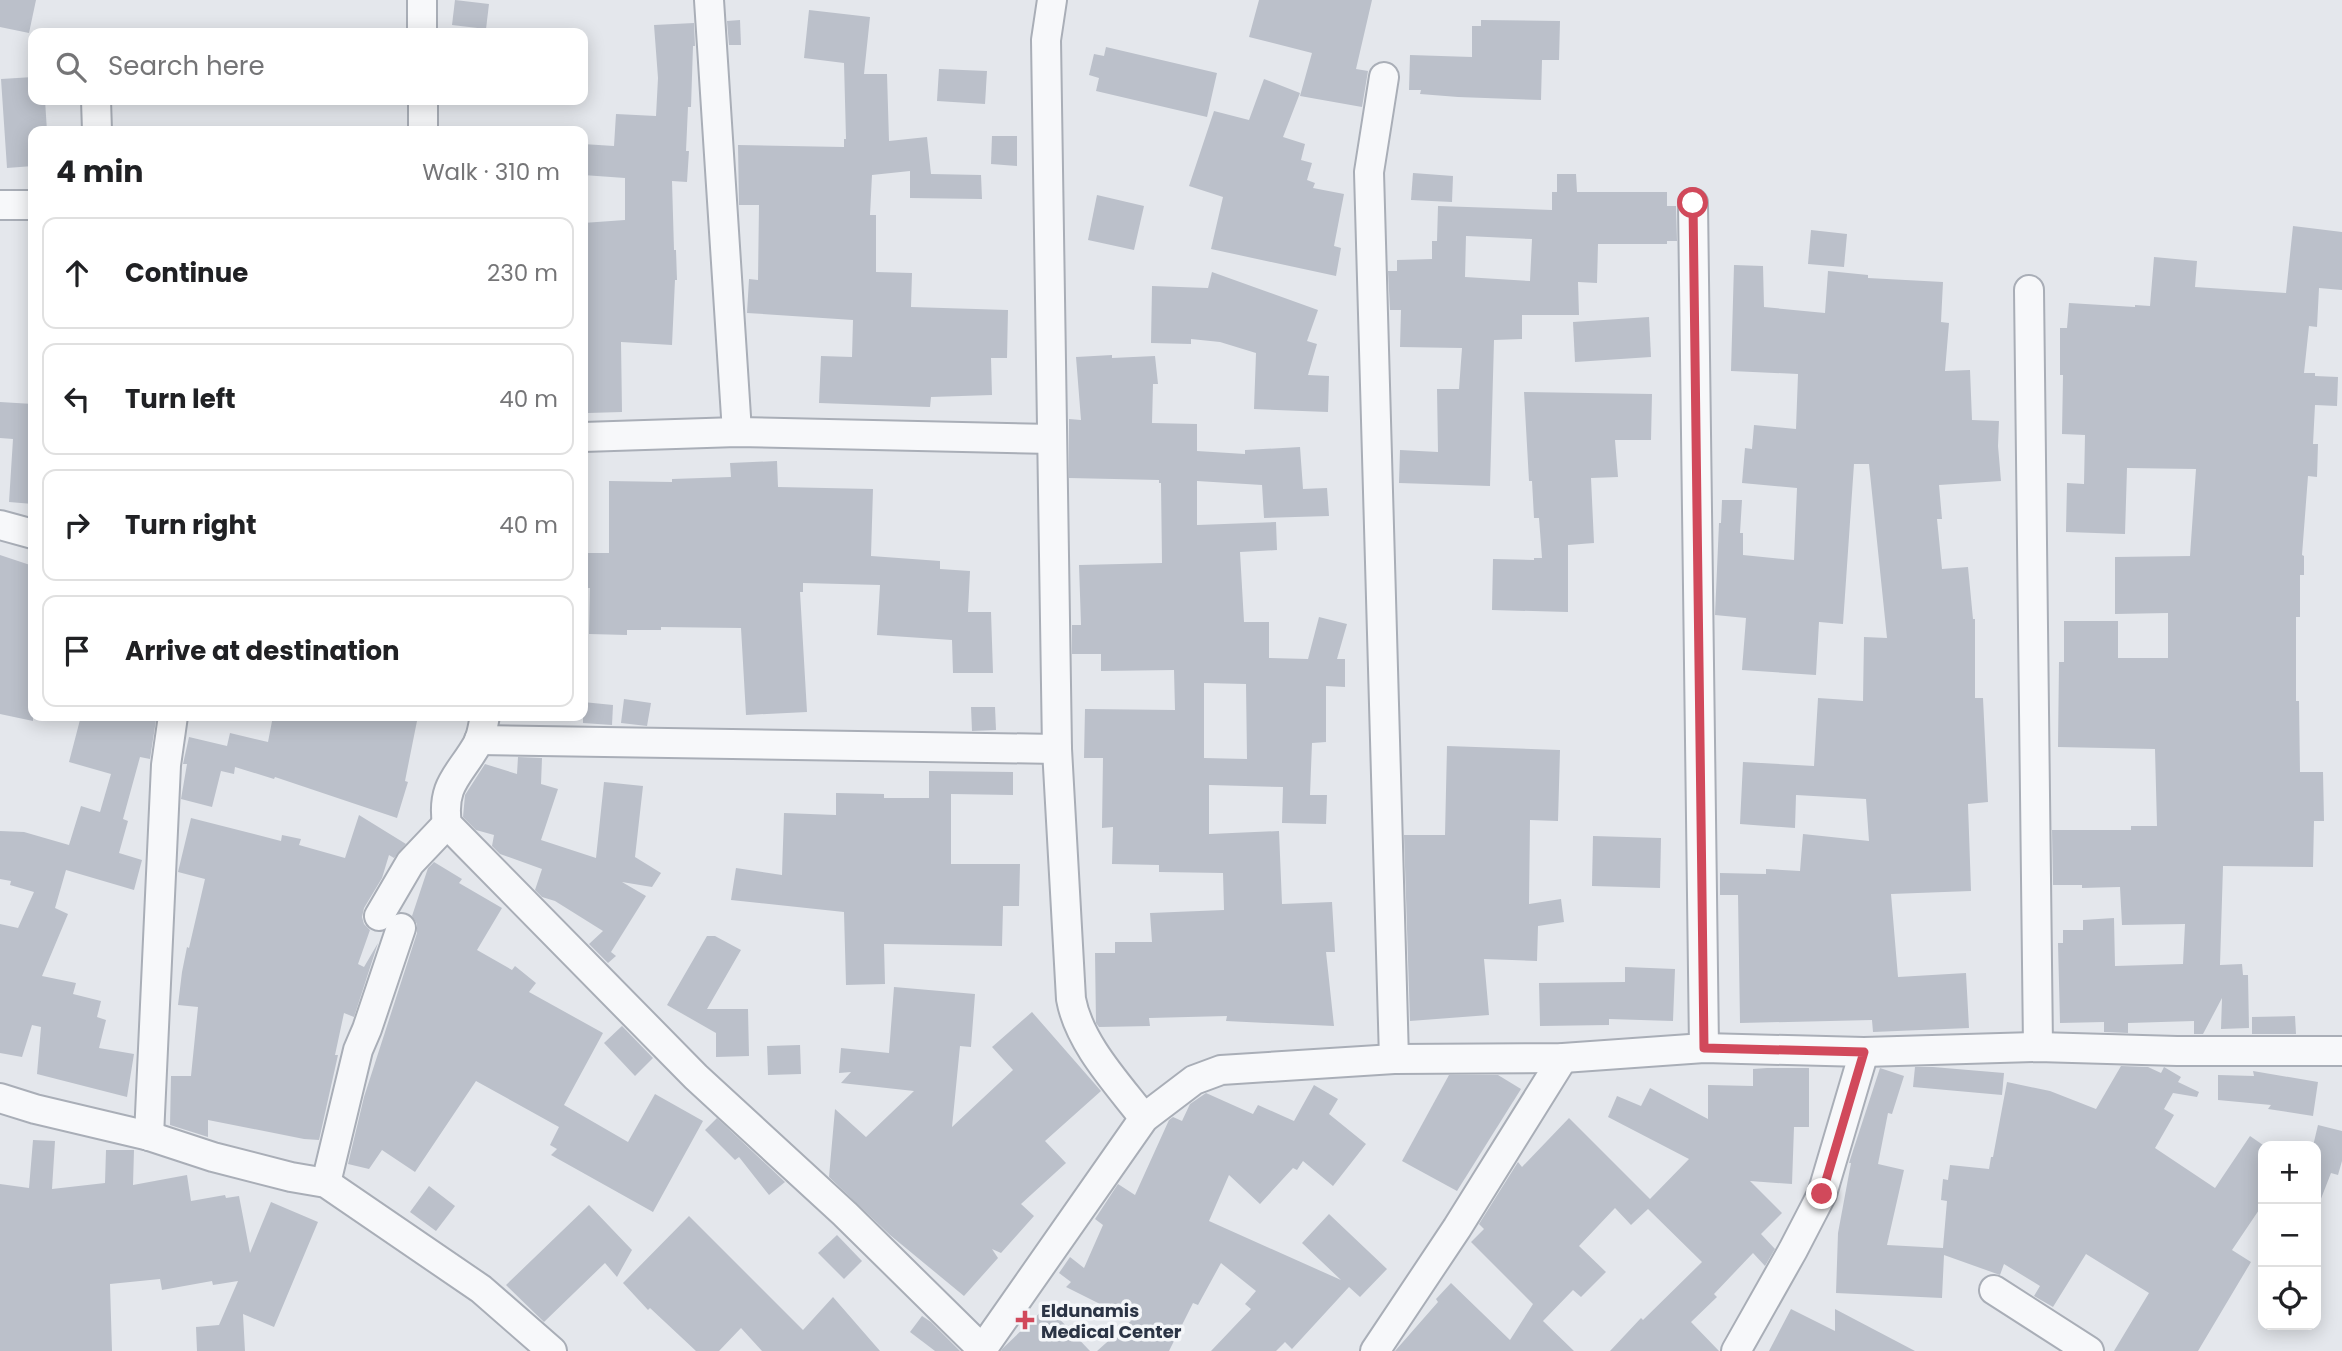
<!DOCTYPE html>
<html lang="en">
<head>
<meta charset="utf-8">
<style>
	:root { --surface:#fff; --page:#f2f2f2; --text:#202124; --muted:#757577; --line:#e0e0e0 }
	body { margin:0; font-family:Poppins,sans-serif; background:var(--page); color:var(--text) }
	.controls { position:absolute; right:21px; bottom:21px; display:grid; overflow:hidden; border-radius:14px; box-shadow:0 4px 18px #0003 }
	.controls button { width:63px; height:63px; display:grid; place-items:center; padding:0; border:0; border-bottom:2px solid var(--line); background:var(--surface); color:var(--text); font:35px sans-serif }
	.stop { position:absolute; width:21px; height:21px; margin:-16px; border:5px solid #d1495b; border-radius:50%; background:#fff }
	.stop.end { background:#d1495b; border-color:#fff; box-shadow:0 2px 7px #0008 }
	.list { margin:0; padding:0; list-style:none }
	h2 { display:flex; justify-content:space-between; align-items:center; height:91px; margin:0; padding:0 28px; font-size:30px }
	h2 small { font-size:23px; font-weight:400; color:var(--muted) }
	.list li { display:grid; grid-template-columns:46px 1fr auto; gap:21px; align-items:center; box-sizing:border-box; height:112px; margin:0 14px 14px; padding:0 14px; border:2px solid var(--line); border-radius:14px }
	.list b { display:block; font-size:26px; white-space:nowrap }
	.list em { font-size:23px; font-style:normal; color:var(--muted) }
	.icon { flex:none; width:38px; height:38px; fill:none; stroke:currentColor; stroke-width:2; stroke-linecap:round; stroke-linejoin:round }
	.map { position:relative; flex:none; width:2342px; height:1351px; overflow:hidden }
	.search { position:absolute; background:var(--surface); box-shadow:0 4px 18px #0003; left:28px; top:28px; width:560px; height:77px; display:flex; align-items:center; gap:18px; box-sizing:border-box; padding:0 24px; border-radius:14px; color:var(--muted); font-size:26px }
	.panel { position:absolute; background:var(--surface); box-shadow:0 4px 18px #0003; left:28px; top:126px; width:560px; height:595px; border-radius:14px }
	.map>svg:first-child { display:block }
	.building { fill:#bbc0ca; fill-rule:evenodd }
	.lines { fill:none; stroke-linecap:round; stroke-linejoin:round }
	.minor-casing { stroke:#a9aeb7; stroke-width:32 }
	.minor { stroke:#f7f8fa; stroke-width:28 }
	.route { stroke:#d1495b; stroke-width:9 }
	.poi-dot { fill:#d1495b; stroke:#f4f6f9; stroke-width:2.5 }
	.labels { text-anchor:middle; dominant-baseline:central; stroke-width:7; stroke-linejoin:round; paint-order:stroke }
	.poi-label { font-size:18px; font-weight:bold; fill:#2b3445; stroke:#f4f6f9; text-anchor:start }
</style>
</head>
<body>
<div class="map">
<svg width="2342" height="1351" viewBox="0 0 2342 1351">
	<rect width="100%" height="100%" fill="#e4e7ec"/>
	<g class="building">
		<path d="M0,0h36l-7,33 -29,-6z"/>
		<path d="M455,0l34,4 -3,25 -34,-4z"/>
		<path d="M1259,0h113l-16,69 12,2 -6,36 -62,-11 12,-43 -63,-16z"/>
		<path d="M809,10l61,7 -6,57h23l2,67 38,-4 4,37 50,1 1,24 -72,-1v-27l-38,4 -2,40h6v57l36,1 -1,34 97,3 -1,48h-16l1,37 -61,2 -1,10 -111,-4 2,-47 31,1 1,-37 -106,-7 2,-34 9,1 1,-75h-20l-1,-60 106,2v-8h2l-2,-76 -40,-5z"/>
		<path d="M740,20l1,25h-12l-2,-24z"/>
		<path d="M1481,20l79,1 -1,39h-17l-1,40 -83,-3 -38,-3 1,-4h-12l1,-35 62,2v-31h9z"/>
		<path d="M694,23l1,23h-2l-2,61h-3l-2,44h3l-2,31 -15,-1 2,69h2l1,30h-2l-3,65 -51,-3 1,70 -34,1 -2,-73h-3v-117l42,-3v-42l-42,-3v-31l31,2 2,-32 40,2 2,-38 -4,-53z"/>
		<path d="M1106,47l111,26 -10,44 -111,-26 3,-13 -10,-3 5,-21 10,2z"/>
		<path d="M939,69l48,2 -2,33 -48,-3z"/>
		<path d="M33,77v23h12l2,31h-14v35l-26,2 -6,-89z"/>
		<path d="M1264,79l36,14 -17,44 22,7 -4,16 11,3 -5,17 8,3 -2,5 31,6 -10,52 7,2 -5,28 -125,-27 12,-52 -34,-11 25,-75 35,9z"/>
		<path d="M992,136h25v30l-26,-2z"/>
		<path d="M1413,173l40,3 -1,26 -41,-2z"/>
		<path d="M1557,174h19l1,18h90v14h9l1,35h-10v3h-69l-1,39 -19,-1 1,33h-57v24l-28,1 -4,146 -91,-3 1,-33 38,2 -1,-63h22l3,-41 -62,-1 1,-37h-11l-2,-39h9v-11l35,-1v-18h5l1,-35 114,4v-18h5zM1466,236l66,3 -2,42 -65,-4z"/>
		<path d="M1097,195l47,11 -10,44 -46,-10z"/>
		<path d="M2293,226l49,6v58l-23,-2 -2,39 -8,-1 -5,47h11v3l23,1 -1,29 -22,-1 -2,39h5l-1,33 -9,-1 -6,79 2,1v19h-4v42h-4v84h3l1,71h23l1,49h-10l-1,46 -90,-1 -3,99 22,-1 1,11h5l1,53 -28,1 1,-31 -19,36h-9v-13l-66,2v10l-24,-1v-10l-44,1 -2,-80h5v-13h20v-10l31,-2 1,48 68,-2 2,-40 -63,1 -2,-38 -38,1v-3h-29l-1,-55h79v-4h26l-2,-77 -97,-2 1,-85h5v-41h54v37h50v-45l-53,1v-57l75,-1 6,-87 -69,-1 -2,66 -59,-2 1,-49 17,1 1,-49 -23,-1 1,-59h-3v-47h7l2,-25 66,4v-2l15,1 4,-49 43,4 -2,26 91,6z"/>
		<path d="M1811,230l36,4 -3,33 -36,-3z"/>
		<path d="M1734,265l29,1 1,41 61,6 3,-42 40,4v3l75,4 -2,40 8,1 -4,48 25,-1 2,50 27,1 -1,25 3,35 -62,4 3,34h-5l5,50 26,-2 5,52h2v79h8l5,104 -20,2 3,87 -80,3 7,83 68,-4 3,55 -96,4 -1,-12 -132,3 -2,-128h-18v-22l46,1v-5l34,2 3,-37 66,7 -3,-42 -70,-4 -1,33 -55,-4 3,-62 71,4 4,-68 45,3 1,-64 23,1 -18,-174h-15l-11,160 -24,-2 -3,53 -74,-5 4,-52 -31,-3 4,-92h2l1,-23h20l-2,33h3v22l51,5 3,-72 -55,-5 3,-35 7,1 2,-24 42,4 2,-55 -67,-3z"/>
		<path d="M1212,272l106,38 -11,31 10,3 -9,31 21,1 -1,36 -74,-3 2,-56 -36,-11 -29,-3v5l-40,-1 1,-57 56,2z"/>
		<path d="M1649,317l2,40 -76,5 -2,-40z"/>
		<path d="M1112,355v3l43,-2 3,28h-5l-1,39 45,1v27l48,3v-4l55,-3 3,42 24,-1 2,28 -65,2 -2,-33 -65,-4v44l79,-3 1,28 -37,2 4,70h25v36l39,1 11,-42 28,7 -10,35h8v28l-19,-1v56l-14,1 -2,52h17l-1,29 -44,-1 1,-36 -74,-2v49l70,-3 3,73 50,-2 3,50h-9l8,74 -108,-5 1,-5 -78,2 1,8 -51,1 -3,-4 -1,-70h20v-11h37l-2,-29 74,-3 -1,-37 -64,-1v-7l-47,-1 1,-37 -11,1 1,-70h-19l1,-49 90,1 -1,-40 -73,1v-17h-29v-29h9l-2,-60 83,-2 -1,-80h-2v-3l-90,-2v-59l12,1 -5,-63zM1204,683l42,1 1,75 -43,-1z"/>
		<path d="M1524,392l128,2 -1,46h-36l3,37 -27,1 3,65 -26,2v67l-76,-2 1,-51 41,1v-2h8l-3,-40h-5l-2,-37h-3z"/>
		<path d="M0,402l33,2v100l-24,-2 4,-63 -13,-1z"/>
		<path d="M777,461l1,26 95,2 -2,67 69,5v8l30,2 -2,41h23l2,61h-40l-1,-33 -75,-5 3,-50 -77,-2v9h-3l7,120 -61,3 -5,-87 -80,-1v3h-34v5l-38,-1 1,-46h-7v-35h26v-72l63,1v-3l59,-2 -1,-14z"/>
		<path d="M0,555l33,11v155l-33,-7z"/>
		<path d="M624,699l27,4 -4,23 -26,-3z"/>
		<path d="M583,702l30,3 -1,20 -29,-2z"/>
		<path d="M971,707h24l1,23 -24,1z"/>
		<path d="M81,716h57l18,4 -6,39 -10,-2 -17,62 5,2 -9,32 23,7 -8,30 -68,-20 -11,38 13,6 -26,62 34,7 -3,11 28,7 -4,16 9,3 -7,28 35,6 -7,43 -90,-23 4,-47 -9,-2 -10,32 -22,-4v-129l18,4 16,-36 -24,-7 1,-4 -11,-2v-48l24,1 45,13 12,-39 19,6 11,-38 -42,-12z"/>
		<path d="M273,716h145l-13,65 3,1 -11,36 -122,-41 -1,2 -39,-12 -1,7 -13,-3 -9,36 -31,-8 6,-35h-4l6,-27 38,9 3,-13 38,9z"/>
		<path d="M1447,746l113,4 -2,71 -28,-1 -1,84 32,-5 3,23 -26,4 -1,35 -53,-2 5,56 -79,6 -6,-186h41z"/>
		<path d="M518,757l24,1 -1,26 17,5 -17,51 55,18 8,-76 39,4 -8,71 26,16 -9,14 -30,-5 24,14 -35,56 5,4 -8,7 -19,-19 14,-13 -48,-30 -13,-4 -7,-7 7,-21 -42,-15 -8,-8 2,-11 -18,-5 -13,-13 2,-22 20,-31 32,10z"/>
		<path d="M929,771l84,1v23l-62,-1v70h69l-1,42h-16l-1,40 -118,-2 1,40 -39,1 -2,-73 -113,-12 5,-32 46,7 2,-62 52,2v-22l48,1v4h45z"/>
		<path d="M359,815l47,29 -12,14 -5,-3 -7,23 -18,30 -2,9 2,7 6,6 -12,34 6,3 14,-24 -24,74 -10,-4 -9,42h3l-19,85 -15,-1 -96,-19v17l-38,-12 1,-49h20l7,-69 -20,-2 4,-33 5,-25 2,1 16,-69 -27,-7 13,-54 90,23 1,-6 19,4 -2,6 46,13z"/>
		<path d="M1593,836l68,2 -1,50 -68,-2z"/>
		<path d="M434,862l28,17 -3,4 43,25 -25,42 35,20 3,-4 21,17 -7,9 74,41 -39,72 64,37 27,-48 48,27 -50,91 -102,-57 6,-6 -7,-4 9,-18 -83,-46 -61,91 -33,-22 -13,19 -21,-5 16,-67 53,-164v-9l-5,-8 16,-48z"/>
		<path d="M707,936h8l26,14 -34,59h41l1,47 -33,1v-24l-49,-28z"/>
		<path d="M1625,967l50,2 -2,52 -64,-2v6l-69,1 -1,-43 86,-1z"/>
		<path d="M894,987l81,7 -4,53 -11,-1 -8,81 61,-57 -21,-23 40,-35 69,79 -56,50 21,22 -45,41 13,12 -33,37 -9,-4 6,9 -34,38 -74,-61 -61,-58 6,-68 31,28 48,-46 -73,-8 10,-11 -12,1 2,-25 48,5z"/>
		<path d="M2295,1016l1,18h-44v-17z"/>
		<path d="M622,1026l31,32 -18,18 -31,-33z"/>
		<path d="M800,1045l1,29 -33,1 -1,-29z"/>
		<path d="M2121,1066l27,1 13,6 3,-6 17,10 -3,5 21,10 -2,5 -24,-4 -9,16 10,6 -19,33 60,40 35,-52 13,9v59l-31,46 19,12 -53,89h-84l35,-58 -63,-39 -33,53 -19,-11 6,-10 -36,-22 -4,11 -56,-20 -2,43 -106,-5 2,-60 13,-70h-2l31,-95 24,8 -12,38 -4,-1 -10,51 26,6 -17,75 56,3 4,-47 -6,-1 2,-21 5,1 2,-15 39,4 2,-12h2l14,-75 43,9 46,18z"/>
		<path d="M1915,1067h18l71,6 -2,22 -89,-8z"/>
		<path d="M1767,1068h42v59h-15l-2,57 -42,-3 32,32 -21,21 14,15 -10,17 -12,-13 -39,41 3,3 -26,25 28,29h-109l31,-33 2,2 59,-58 -54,-53 -17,16 -16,-17 -36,38 27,26 -25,25 -8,-7 -30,31 31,30h-179l43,-49 -2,-3 15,-16 59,57 23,-36 -62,-62 13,-13 -5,-5 39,-62 4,5 47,-49 81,81 39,-40 -81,-42 9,-21 24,10 9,-18 58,31v-34l45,1v-17z"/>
		<path d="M2253,1071l65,11 -5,34 -45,-7 3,-4 -53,-5v-25l36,1z"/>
		<path d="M1449,1075h49l23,14 -64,102 -55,-30z"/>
		<path d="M1314,1085l24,14 -9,15 37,30 -33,42 -30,-25 -6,9 -4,-2 -33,36 -31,-29 -20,46 132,59 -39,-37 27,-29 58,55 -27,28 -11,-10 -57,62 -7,-7 -9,9h-65l40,-42 -6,-5 11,-13 -35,-28 -23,42 -5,-2 -24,48h-72l35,-31 -66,-33 5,-5 -12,-9 11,-16 14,11 19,-43 -8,-6 23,-35 17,11 34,-75 4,-3 9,4 8,-17 16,-11 47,21 5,-9 36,16z"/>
		<path d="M717,1118l68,64 -16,13 -30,-38 -4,3 -30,-30z"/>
		<path d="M2318,1125l24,6v30l-4,14 -7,-2 -14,36 -1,-63h-3z"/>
		<path d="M33,1140l22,1 -3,48 53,-6 1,-33h28l-1,35 54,-10 4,26 34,-6 1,3 13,-2 11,57 21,-51 47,20 -44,105 -31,-13 2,37h-48l-1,-24 23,-2 19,-44 -25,4 -1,-4 -50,9 -2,-11 -50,5 2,67h-112v-167l29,4z"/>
		<path d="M429,1186l26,20 -19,25 -26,-19z"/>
		<path d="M589,1205l43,45 -15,27 -12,-14 -61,59 -38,-37z"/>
		<path d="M689,1216l114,114 30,-33 47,54h-118l-21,-23 -22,23h-23l-46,-43 -2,2 -25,-27z"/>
		<path d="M837,1235l25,26 -18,18 -26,-26z"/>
		<path d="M1047,1306l43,45h-89l1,-2z"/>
		<path d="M1791,1309l44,22v-22l80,42h-146z"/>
		<path d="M922,1316l9,6 29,29h-25l-25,-19z"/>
	</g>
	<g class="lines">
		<defs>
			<g id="minor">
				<path d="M422,0v33"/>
				<path d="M709,0l28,432"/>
				<path d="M1052,0l-6,40 11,709 14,250c8,44 46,84 73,119"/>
				<path d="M1384,77l-15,95 25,887"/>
				<path d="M96,100l1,31"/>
				<path d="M423,100v31"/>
				<path d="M1693,203l11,845"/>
				<path d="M0,205h33"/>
				<path d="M2029,290l9,757"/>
				<path d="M583,437l154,-5 315,7"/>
				<path d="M0,525l33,9"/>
				<path d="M485,716c-2,9 -3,19 -7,27 -18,32 -37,41 -31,81l249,253 149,137 137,135"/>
				<path d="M479,740l578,9"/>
				<path d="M379,916l31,-53 37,-39"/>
				<path d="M0,1098l35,11 114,27 64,21 78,20 35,6 155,106 71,62"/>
				<path d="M149,1136l17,-371 7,-49"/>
				<path d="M326,1183l32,-133 9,-21 34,-101"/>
				<path d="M1994,1290l95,61"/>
				<path d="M981,1351l163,-233 50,-38 27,-10 173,-11 169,-1 141,-10 160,4 174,-5 139,4h165"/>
				<path d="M1375,1351l82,-123 106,-170"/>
				<path d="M1736,1351l57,-101 29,-56 42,-142"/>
			</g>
		</defs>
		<use href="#minor" class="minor-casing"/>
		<use href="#minor" class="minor"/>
	</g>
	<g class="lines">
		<path class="route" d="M1693,203l11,845 160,4 -42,142"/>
	</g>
	<path class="poi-dot" d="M1021.5 1309.5h7v7h7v7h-7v7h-7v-7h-7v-7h7z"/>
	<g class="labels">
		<g class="poi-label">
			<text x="1041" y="1310">Eldunamis<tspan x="1041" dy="21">Medical Center</tspan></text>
		</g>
	</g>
</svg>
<div class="controls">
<button>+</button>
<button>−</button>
<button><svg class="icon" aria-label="locate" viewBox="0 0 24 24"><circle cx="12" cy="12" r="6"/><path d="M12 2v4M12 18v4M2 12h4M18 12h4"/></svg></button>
</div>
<div class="stop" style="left:1693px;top:203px"></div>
<div class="stop end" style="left:1822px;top:1194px"></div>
<div class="search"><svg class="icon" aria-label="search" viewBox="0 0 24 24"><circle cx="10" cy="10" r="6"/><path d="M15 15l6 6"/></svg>Search here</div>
<section class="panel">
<h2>4 min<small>Walk · 310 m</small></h2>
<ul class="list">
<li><svg class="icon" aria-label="ahead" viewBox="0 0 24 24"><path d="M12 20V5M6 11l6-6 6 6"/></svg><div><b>Continue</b></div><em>230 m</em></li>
<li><svg class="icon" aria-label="left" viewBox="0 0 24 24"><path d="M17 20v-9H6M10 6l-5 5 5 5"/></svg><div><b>Turn left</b></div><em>40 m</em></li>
<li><svg class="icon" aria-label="right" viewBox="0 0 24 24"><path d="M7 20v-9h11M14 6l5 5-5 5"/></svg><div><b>Turn right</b></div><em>40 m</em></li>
<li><svg class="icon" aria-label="arrive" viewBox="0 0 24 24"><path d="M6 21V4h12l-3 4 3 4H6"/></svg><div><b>Arrive at destination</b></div></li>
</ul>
</section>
</div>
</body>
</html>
